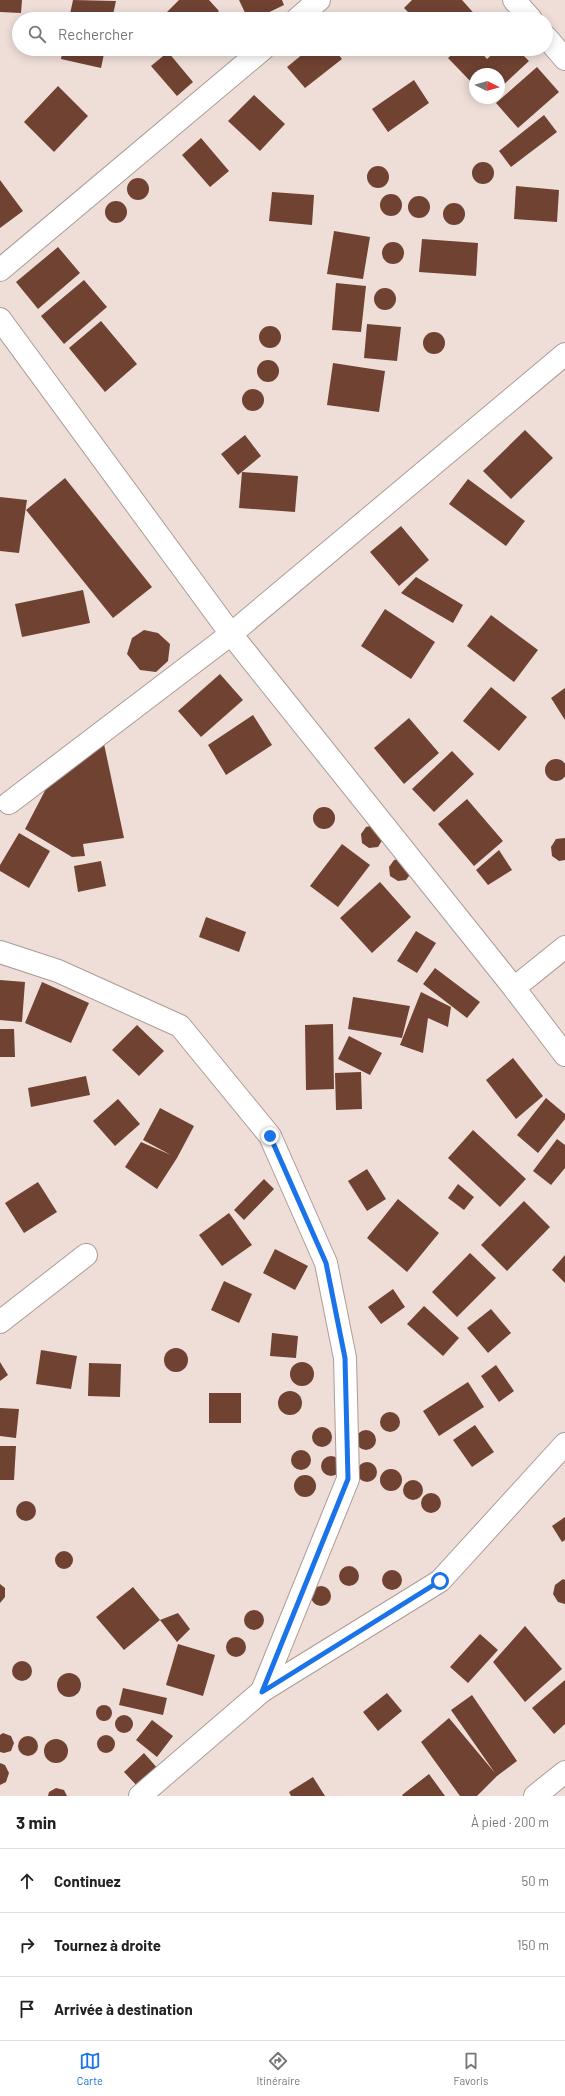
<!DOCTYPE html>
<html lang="fr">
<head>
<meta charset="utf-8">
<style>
	:root { --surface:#fff; --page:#f6f6f6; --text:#222; --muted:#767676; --line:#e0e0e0; --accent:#1a73e8 }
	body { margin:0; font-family:Barlow,sans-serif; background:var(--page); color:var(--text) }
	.compass { position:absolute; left:469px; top:68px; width:36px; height:36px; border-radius:50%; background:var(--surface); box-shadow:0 2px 10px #0003; rotate:95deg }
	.stop { position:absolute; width:12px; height:12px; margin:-9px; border:3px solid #1a73e8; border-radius:50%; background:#fff }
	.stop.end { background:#1a73e8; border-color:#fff; box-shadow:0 1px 4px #0008 }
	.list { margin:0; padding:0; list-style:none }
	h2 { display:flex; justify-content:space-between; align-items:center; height:52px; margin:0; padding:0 16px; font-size:17px }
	h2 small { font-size:13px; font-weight:400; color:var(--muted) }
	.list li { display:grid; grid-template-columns:26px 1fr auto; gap:12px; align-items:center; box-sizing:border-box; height:64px; padding:0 16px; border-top:1px solid var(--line) }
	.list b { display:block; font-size:15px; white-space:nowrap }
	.list em { font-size:13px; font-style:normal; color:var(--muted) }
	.icon { flex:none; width:22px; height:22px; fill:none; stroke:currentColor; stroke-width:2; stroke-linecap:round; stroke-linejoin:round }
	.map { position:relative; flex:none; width:565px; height:1796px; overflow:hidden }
	.search { position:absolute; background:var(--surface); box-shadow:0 2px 10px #0003; left:12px; right:12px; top:12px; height:44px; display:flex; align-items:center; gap:10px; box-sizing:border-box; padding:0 14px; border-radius:22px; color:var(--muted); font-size:15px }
	.sheet { height:244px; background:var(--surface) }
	nav { display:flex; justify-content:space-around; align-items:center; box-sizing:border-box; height:56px; border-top:1px solid var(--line); background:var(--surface); font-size:11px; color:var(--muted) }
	nav a { display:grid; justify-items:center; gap:2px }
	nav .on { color:var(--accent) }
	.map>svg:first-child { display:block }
	.building { fill:#6f4232 }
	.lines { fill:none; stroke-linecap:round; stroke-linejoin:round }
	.street-casing { stroke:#ab9c96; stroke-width:24 }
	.secondary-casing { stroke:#ab9c96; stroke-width:24 }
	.highway-casing { stroke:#ab9c96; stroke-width:24 }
	.street { stroke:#fff; stroke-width:22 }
	.secondary { stroke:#fff; stroke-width:22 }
	.highway { stroke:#fff; stroke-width:22 }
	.route { stroke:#1a73e8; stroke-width:5 }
</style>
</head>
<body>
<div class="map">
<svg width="565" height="1796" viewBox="0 0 565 1796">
	<rect width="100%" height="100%" fill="#efded8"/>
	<g class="building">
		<path d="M0,0h22l-1,13 -21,-1z"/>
		<path d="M73,0l43,1 -4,18h-43z"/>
		<path d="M179,0h30l10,11 -8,8h-43l-4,-4z"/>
		<path d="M239,0h43l2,5 -29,14h-7z"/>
		<path d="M412,0h50l17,19h-64l-11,-11z"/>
		<path d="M63,49h42l-4,19 -40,-9z"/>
		<path d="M309,49h25l8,10 -37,29 -18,-21z"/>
		<path d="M458,49h20l9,10 11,-10h19l12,12 -30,28v-15h-24v12l-27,-28z"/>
		<path d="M168,52l25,30 -16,14 -26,-30z"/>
		<path d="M537,67l22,25 -41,36 -22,-25z"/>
		<path d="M414,80l15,23 -41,29 -16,-23z"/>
		<path d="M58,86l30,30 -34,36 -30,-30z"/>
		<path d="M254,95l31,29 -25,27 -32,-30z"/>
		<path d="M544,115l13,17 -46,35 -12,-16z"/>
		<path d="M201,138l28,33 -19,16 -28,-32z"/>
		<circle cx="483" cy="173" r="11"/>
		<circle cx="378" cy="177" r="11"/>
		<circle cx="138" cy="189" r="11"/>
		<path d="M0,180l23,31 -23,17z"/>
		<path d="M516,186l43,4 -2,32 -43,-3z"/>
		<path d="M272,192l42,3 -2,30 -43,-4z"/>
		<circle cx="391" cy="205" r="11"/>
		<circle cx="419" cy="207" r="11"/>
		<circle cx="116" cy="212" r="11"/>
		<circle cx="454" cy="214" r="11"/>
		<path d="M334,231l36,6 -7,42 -36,-5z"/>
		<path d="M422,239l56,4 -2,33 -57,-4z"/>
		<circle cx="393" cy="253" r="11"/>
		<path d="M58,247l22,26 -42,36 -22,-27z"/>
		<path d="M84,280l23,27 -43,37 -23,-28z"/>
		<path d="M336,283l30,3 -5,46 -29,-2z"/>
		<circle cx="385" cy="299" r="11"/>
		<path d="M101,321l36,43 -32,28 -36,-44z"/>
		<path d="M367,324l34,3 -4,34 -33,-3z"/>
		<circle cx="270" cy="337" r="11"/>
		<circle cx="434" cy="343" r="11"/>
		<circle cx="268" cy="371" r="11"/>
		<path d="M333,363l52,8 -6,41 -52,-7z"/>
		<circle cx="253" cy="400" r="11"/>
		<path d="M525,430l28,28 -42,41 -28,-28z"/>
		<path d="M245,435l16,21 -23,19 -17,-21z"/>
		<path d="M242,472l56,4 -3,36 -56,-4z"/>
		<path d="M65,478l87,109 -39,31 -87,-108z"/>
		<path d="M468,479l57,42 -19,25 -57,-42z"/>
		<path d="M0,497l27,3 -8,53 -19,-2z"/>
		<path d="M401,526l28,34 -30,26 -29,-34z"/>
		<path d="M416,577l47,28 -10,18 -52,-30z"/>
		<path d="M83,590l7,33 -68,14 -7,-33z"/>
		<path d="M385,609l50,33 -24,37 -50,-33z"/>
		<path d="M491,615l47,35 -24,32 -47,-36z"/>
		<path d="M144,630l14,3 12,11 -2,17 -12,11 -16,-2 -13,-16 5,-16z"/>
		<path d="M220,674l23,26 -42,37 -23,-26z"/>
		<path d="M491,687l36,30 -28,34 -36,-30z"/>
		<path d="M565,688v32l-14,-22z"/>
		<path d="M253,715l19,30 -46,30 -18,-30z"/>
		<path d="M409,718l30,35 -35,31 -30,-36z"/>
		<path d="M104,744l20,94 -41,6 2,12 -13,1 -47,-28 24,-46z"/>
		<path d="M452,751l22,23 -40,38 -22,-23z"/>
		<circle cx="556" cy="770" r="11"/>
		<path d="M467,799l36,42 -29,25 -36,-42z"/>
		<circle cx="324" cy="818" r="11"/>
		<path d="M375,825l8,14 -5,8 -9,1 -7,-5 -1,-9 5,-7z"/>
		<path d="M19,833l31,18 -21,37 -29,-17v-6z"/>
		<path d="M565,838v22l-6,1 -7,-5 -1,-9 5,-8z"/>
		<path d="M342,844l28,21 -32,42 -28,-21z"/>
		<path d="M499,850l13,20 -24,15 -12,-15z"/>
		<path d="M403,858l9,14 -6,8 -8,1 -8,-5 -1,-9 5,-7z"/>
		<path d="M101,861l5,25 -28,6 -4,-26z"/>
		<path d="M380,882l31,35 -39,36 -32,-35z"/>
		<path d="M206,917l40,15 -7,20 -40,-15z"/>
		<path d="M416,931l20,12 -19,30 -20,-12z"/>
		<path d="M435,968l45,34 -13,16 -44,-34z"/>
		<path d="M0,980l25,2 -3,40 -22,-2z"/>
		<path d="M42,982l47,21 -18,40 -46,-20z"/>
		<path d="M421,992l30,15 -3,20 -20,-9 -5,35 -23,-8z"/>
		<path d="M353,997l57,9 -8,32 -54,-9z"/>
		<path d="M333,1024l1,65 -28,1 -1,-65z"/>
		<path d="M137,1025l27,26 -25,25 -27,-26z"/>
		<path d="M0,1029h14l1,28h-15z"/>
		<path d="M349,1036l33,17 -12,22 -32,-16z"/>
		<path d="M513,1058l30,38 -27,23 -30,-39z"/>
		<path d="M361,1072l1,37 -26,1 -1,-37z"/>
		<path d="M86,1076l4,19 -59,12 -3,-19z"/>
		<path d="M546,1098l19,16v5l-27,34 -21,-18z"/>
		<path d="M118,1099l22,25 -25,22 -22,-25z"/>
		<path d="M160,1108l34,18 -17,32 -20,31 -32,-22 16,-25 30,13 -28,-15z"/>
		<path d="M473,1130l53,49 -26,28 -52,-49z"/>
		<path d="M557,1139l8,6v23l-14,17 -18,-14z"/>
		<path d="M367,1169l19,30 -19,12 -19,-30z"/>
		<path d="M264,1179l10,10 -30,31 -10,-10z"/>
		<path d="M38,1182l19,30 -33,21 -19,-30z"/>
		<path d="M458,1184l16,13 -10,13 -16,-12z"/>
		<path d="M398,1199l41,34 -32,39 -40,-34z"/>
		<path d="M524,1201l26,26 -43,44 -26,-26z"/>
		<path d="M229,1213l23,32 -30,21 -23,-31z"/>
		<path d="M275,1249l33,17 -13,24 -32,-17z"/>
		<path d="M470,1253l26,25 -39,39 -25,-25z"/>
		<path d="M565,1255v28l-13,-13z"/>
		<path d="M224,1281l28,13 -13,29 -28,-13z"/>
		<path d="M393,1289l12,18 -24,17 -13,-17z"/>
		<path d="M424,1306l35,32 -16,18 -36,-32z"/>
		<path d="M491,1309l20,24 -23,20 -21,-25z"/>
		<path d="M272,1333l26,3 -2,22 -26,-2z"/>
		<circle cx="176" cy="1360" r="12"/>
		<path d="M41,1350l36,6 -6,33 -35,-5z"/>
		<circle cx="302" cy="1374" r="12"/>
		<path d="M0,1362l8,13 -8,6z"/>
		<path d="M89,1363l32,1 -1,33 -32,-1z"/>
		<path d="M496,1365l18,26 -15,11 -18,-26z"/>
		<path d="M468,1382l16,25 -45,29 -16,-25z"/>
		<circle cx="290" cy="1403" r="12"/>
		<rect x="209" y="1393" width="32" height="30"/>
		<path d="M0,1408l19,1 -3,29 -16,-2z"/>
		<circle cx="390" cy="1422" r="10"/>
		<path d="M475,1425l19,27 -22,15 -19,-27z"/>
		<circle cx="322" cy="1437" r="10"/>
		<circle cx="366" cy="1440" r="10"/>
		<path d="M0,1446h16l-2,34h-14z"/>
		<circle cx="301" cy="1460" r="10"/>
		<circle cx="331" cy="1466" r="10"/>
		<circle cx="367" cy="1472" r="10"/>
		<circle cx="391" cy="1480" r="11"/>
		<circle cx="305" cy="1486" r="11"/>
		<circle cx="413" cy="1490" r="10"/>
		<circle cx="431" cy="1503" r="10"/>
		<circle cx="26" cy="1511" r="10"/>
		<path d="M565,1517v23l-3,2 -10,-16z"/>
		<circle cx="64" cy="1560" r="9"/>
		<circle cx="349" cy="1576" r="10"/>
		<circle cx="392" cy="1580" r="10"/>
		<path d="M563,1579l2,1v24l-7,-2 -5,-8 2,-9z"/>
		<path d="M0,1584l5,4v9l-5,6z"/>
		<circle cx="321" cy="1596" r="10"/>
		<path d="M133,1587l27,33 18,-7 12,16 -13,13 -17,-22 -36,30 -28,-33z"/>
		<circle cx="254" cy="1620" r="10"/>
		<path d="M525,1626l37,43 -37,33 -32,-40z"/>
		<path d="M480,1634l18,16 -30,33 -18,-16z"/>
		<circle cx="236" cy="1647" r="10"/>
		<path d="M178,1644l37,11 -12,41 -37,-11z"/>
		<circle cx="22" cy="1671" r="10"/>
		<circle cx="69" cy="1685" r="12"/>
		<path d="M565,1680v44l-11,10 -22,-26z"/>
		<path d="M123,1688l44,10 -4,17 -44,-10z"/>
		<path d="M387,1693l15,18 -24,20 -15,-19z"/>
		<path d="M472,1695l45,66 -20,15 -20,20h-17l-39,-54 28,-24 46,55 -44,-63z"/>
		<circle cx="104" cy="1713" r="8"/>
		<circle cx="124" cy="1724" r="9"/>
		<path d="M152,1720l21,16 -16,21 -21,-17z"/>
		<path d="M3,1733l8,3 3,7 -3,8 -7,2 -4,-1v-17z"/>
		<circle cx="106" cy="1744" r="9"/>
		<circle cx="28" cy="1746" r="10"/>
		<circle cx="56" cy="1751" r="12"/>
		<path d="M144,1753l15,17 -19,19 -16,-17z"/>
		<path d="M0,1763l5,2 4,8 -3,9 -6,3z"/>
		<path d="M429,1774l16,22h-42l-1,-1z"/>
		<path d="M313,1777l12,19h-34l-2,-4z"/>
		<path d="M56,1788l8,2 3,6h-19l1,-4z"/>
	</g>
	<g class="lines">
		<defs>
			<g id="street">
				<path d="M514,0l17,19"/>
				<path d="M297,19l22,-19"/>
				<path d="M546,37l19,22"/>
				<path d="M0,270l263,-221"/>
				<path d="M9,803l222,-169 334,-280"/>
				<path d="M0,952l58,19 122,55 90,110 56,127 19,95 3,121 -86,212"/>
				<path d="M514,988l51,-41"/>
				<path d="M0,1322l86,-67"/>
				<path d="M140,1796l122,-105 178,-110 125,-137"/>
			</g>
			<path id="secondary" d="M0,319l231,315 283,354 51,67"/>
			<path id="highway" d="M535,1796l30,-24"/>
		</defs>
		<use href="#street" class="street-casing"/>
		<use href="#secondary" class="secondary-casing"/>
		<use href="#highway" class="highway-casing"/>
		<use href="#street" class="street"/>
		<use href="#secondary" class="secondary"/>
		<use href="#highway" class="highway"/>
	</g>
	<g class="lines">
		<path class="route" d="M270,1136l56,127 19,95 3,121 -86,213 178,-111"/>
	</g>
</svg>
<svg class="compass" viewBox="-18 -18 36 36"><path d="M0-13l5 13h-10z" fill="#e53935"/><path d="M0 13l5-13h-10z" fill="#767676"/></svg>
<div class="stop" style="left:440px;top:1581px"></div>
<div class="stop end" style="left:270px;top:1136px"></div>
<div class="search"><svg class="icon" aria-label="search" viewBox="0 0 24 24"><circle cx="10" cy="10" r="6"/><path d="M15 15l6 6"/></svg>Rechercher</div>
</div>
<section class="sheet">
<h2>3 min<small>À pied · 200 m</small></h2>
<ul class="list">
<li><svg class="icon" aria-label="ahead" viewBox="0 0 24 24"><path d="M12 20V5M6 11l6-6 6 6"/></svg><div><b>Continuez</b></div><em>50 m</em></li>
<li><svg class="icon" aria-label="right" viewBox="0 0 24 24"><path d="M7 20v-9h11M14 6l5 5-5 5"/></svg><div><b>Tournez à droite</b></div><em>150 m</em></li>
<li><svg class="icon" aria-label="arrive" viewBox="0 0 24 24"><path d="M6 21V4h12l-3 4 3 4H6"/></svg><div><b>Arrivée à destination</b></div></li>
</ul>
</section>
<nav>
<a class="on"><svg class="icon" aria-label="map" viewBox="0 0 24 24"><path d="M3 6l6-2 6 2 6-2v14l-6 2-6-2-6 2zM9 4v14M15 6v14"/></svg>Carte</a>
<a><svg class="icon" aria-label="directions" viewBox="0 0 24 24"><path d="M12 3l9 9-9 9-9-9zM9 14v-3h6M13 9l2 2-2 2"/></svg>Itinéraire</a>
<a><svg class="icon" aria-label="saved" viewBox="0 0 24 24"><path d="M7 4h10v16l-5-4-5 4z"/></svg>Favoris</a>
</nav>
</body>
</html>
